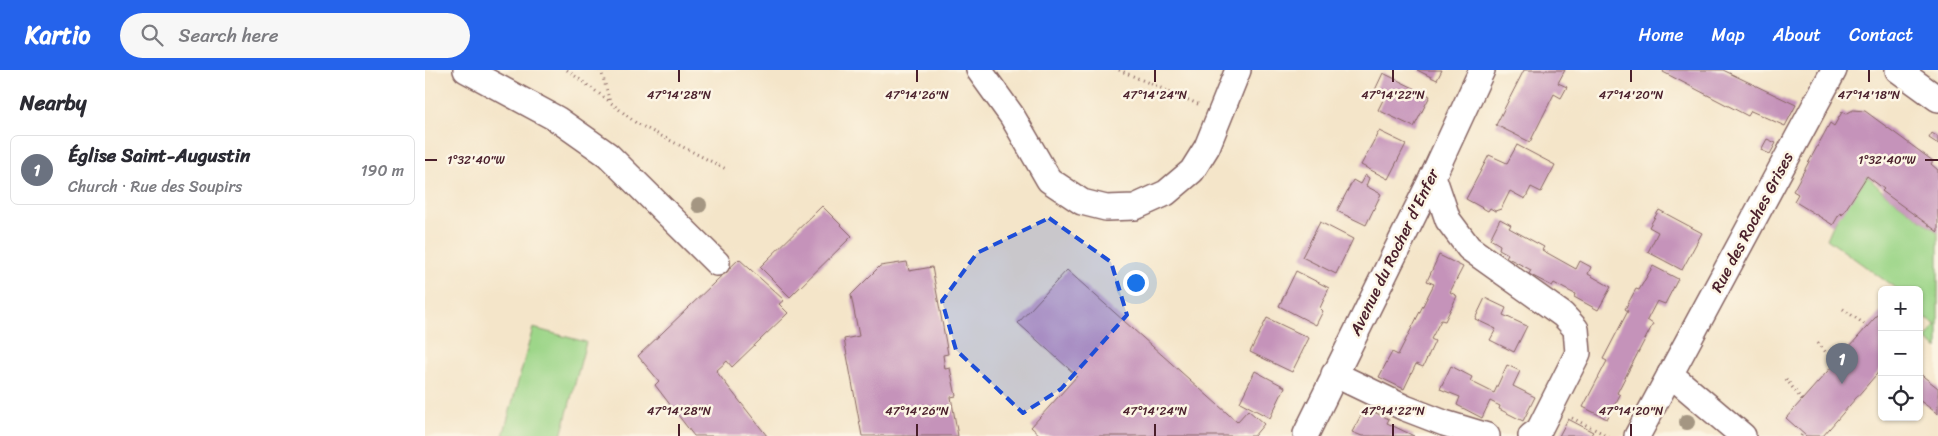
<!DOCTYPE html>
<html lang="en">
<head>
<meta charset="utf-8">
<style>
	:root { --surface:#fff; --page:#f7f7f7; --text:#2b2b33; --muted:#7c7c81; --line:#e1e1e2; --accent:#2563eb }
	body { margin:0; font-family:Sriracha,sans-serif; background:var(--page); color:var(--text) }
	.controls { position:absolute; right:15px; bottom:15px; display:grid; overflow:hidden; border-radius:8px; box-shadow:0 1px 4px #0004 }
	.controls button { width:45px; height:45px; display:grid; place-items:center; padding:0; border:0; border-bottom:1px solid var(--line); background:var(--surface); color:var(--text); font:25px sans-serif }
	.you { position:absolute; left:710px; top:212px; width:18px; height:18px; margin:-12px; border:4px solid #fff; border-radius:50%; background:#1a73e8; box-shadow:0 0 0 8px #1a73e833 }
	.badge { display:grid; place-items:center; width:32px; height:32px; border-radius:50%; background:var(--accent); color:#fff; font-size:16px; font-weight:700 }
	.pin { position:absolute; translate:-50% -41px; filter:drop-shadow(0 1px 2px #0008) }
	.pin::after { content:''; position:absolute; top:26px; width:18px; height:15px; background:inherit; clip-path:polygon(0 0,100% 0,50% 100%) }
	.list { margin:0; padding:0; list-style:none }
	h2 { display:flex; justify-content:space-between; align-items:center; height:65px; margin:0; padding:0 20px; font-size:21px }
	h2 small { font-size:16px; font-weight:400; color:var(--muted) }
	.list li { display:grid; grid-template-columns:32px 1fr auto; gap:15px; align-items:center; box-sizing:border-box; height:70px; margin:0 10px 10px; padding:0 10px; border:1px solid var(--line); border-radius:8px }
	.list b { display:block; font-size:19px; white-space:nowrap }
	.list p { margin:0; font-size:16px; white-space:nowrap; color:var(--muted) }
	.list em { font-size:16px; font-style:normal; color:var(--muted) }
	.icon { flex:none; width:28px; height:28px; fill:none; stroke:currentColor; stroke-width:2; stroke-linecap:round; stroke-linejoin:round }
	.map { position:relative; flex:none; width:1513px; height:366px; overflow:hidden }
	header { display:flex; align-items:center; gap:30px; box-sizing:border-box; height:70px; padding:0 25px; background:var(--accent); color:#fff }
	header strong { font-size:24px }
	nav { display:flex; gap:28px; margin-inline-start:auto; font-size:18px }
	.search { width:350px; height:45px; background:var(--page); display:flex; align-items:center; gap:12px; box-sizing:border-box; padding:0 18px; border-radius:28px; color:var(--muted); font-size:19px }
	main { display:flex }
	aside { flex:1; background:var(--surface) }
	.map>svg:first-child { display:block }
	.green { fill:#9dd689; stroke:#747a5a }
	.building { fill:#c593ba }
	.lines { fill:none; stroke-linecap:round; stroke-linejoin:round }
	.minor-casing { stroke:#866462; stroke-width:28 }
	.path { stroke:#866462; stroke-width:3; stroke-dasharray:1 4; stroke-linecap:butt }
	.minor { stroke:#fff; stroke-width:25 }
	.tree { fill:#a49682 }
	.marked { fill:#1d4ed8; fill-opacity:0.2; stroke:#1d4ed8; stroke-width:4; stroke-dasharray:10 6; stroke-linejoin:round }
	.ticks { fill:none; stroke:#4a1f2b; stroke-width:2 }
	.labels { text-anchor:middle; dominant-baseline:central; stroke-width:5; stroke-linejoin:round; paint-order:stroke }
	.street-label { font-size:16px; fill:#4a1f2b; stroke:#fcf5e5 }
	.ticks-label { font-size:12px; text-anchor:middle; fill:#4a1f2b; stroke:#fcf5e5; stroke-width:5; stroke-linejoin:round; paint-order:stroke }
</style>
</head>
<body>
<header>
<strong>Kartio</strong>
<div class="search"><svg class="icon" aria-label="search" viewBox="0 0 24 24"><circle cx="10" cy="10" r="6"/><path d="M15 15l6 6"/></svg>Search here</div>
<nav><a>Home</a><a>Map</a><a>About</a><a>Contact</a></nav>
</header>
<main>
<aside>
<h2>Nearby<small></small></h2>
<ul class="list">
<li><span class="badge" style="background:#6b7280">1</span><div><b>Église Saint-Augustin</b><p>Church · Rue des Soupirs</p></div><em>190 m</em></li>
</ul>
</aside>
<div class="map">
<svg width="1513" height="366" viewBox="0 0 1513 366">
	<rect width="100%" height="100%" fill="#fcf5e5"/>
	<filter id="ink" filterUnits="userSpaceOnUse"><feTurbulence type="fractalNoise" baseFrequency=".02" numOctaves="2"/><feDisplacementMap in="SourceGraphic" scale="10" xChannelSelector="R" yChannelSelector="G"/><feConvolveMatrix kernelMatrix="1 2 1 2 8 2 1 2 1" color-interpolation-filters="sRGB"/></filter>
	<filter id="wash" filterUnits="userSpaceOnUse"><feTurbulence type="fractalNoise" baseFrequency=".0096" numOctaves="4" result="noise"/><feDisplacementMap in="SourceGraphic" scale="20" xChannelSelector="R" yChannelSelector="G"/><feGaussianBlur stdDeviation="1.12" result="paint"/><feColorMatrix in="noise" values="0 0 0 0 0 0 0 0 0 0 0 0 0 0 0 0 0 1.4 0 .05"/><feComposite in="paint" operator="in"/></filter>
	<g filter="url(#wash)">
		<rect width="100%" height="100%" fill="#f4e5c9"/>
		<g class="green">
			<path d="M1442,106l15,15 56,41v117l-13,-10 11,-14 -17,-11v-24h-21l-71,-51 6,-14z"/>
			<path d="M108,258l53,14 -25,94h-58z"/>
		</g>
		<g id="blocks">
			<g class="building">
				<path d="M992,0h25l-5,10z"/>
				<path d="M1099,0h41l-7,13 9,4 -6,11 -7,-4 -24,48 -34,-17z"/>
				<path d="M1239,0h59l73,35 -11,21 -34,-15 -3,5 -85,-44z"/>
				<path d="M958,3l47,23 -16,31 -36,-17 7,-14 -10,-6z"/>
				<path d="M1428,40l12,1 68,50 -2,3 7,6v62l-56,-41 2,-2 -17,-13 -25,39 -2,-2 -7,12 -39,-24 4,-7 -5,-3 37,-68 4,3 8,-14 4,2z"/>
				<path d="M954,61l27,13 -18,35 -27,-14z"/>
				<path d="M1507,63l6,4v7l-9,-6z"/>
				<path d="M1342,69l9,4 -6,11 -9,-4z"/>
				<path d="M1092,75l38,20 -14,27 -10,-5 -6,12 -15,-8 -9,18 -6,2 -5,-3 -2,3 -22,-12 23,-44 18,8z"/>
				<path d="M940,105l4,3 -3,8 15,8 -15,31 -29,-14 16,-31 7,4z"/>
				<path d="M397,136l30,30 -62,61 -30,-30z"/>
				<path d="M1234,140l43,23 -20,37 -34,-18 10,-20 -9,-5z"/>
				<path d="M1075,149l11,6 -2,3 35,19 -2,3 34,19 4,-8 11,6 -3,7 23,13 -13,23 -24,-13 1,-3 -10,-5 -11,-6 -2,3 -23,-12 2,-4 -25,-13 2,-3 -9,-5 1,-4 -10,-6z"/>
				<path d="M895,152l33,17 -17,35 -34,-17z"/>
				<path d="M1014,185l24,12 -13,25 7,4 -12,25 -4,-1 -10,19 4,2 -12,26 -7,-3 -12,25 -25,-12 13,-25 6,3 36,-71 -7,-3z"/>
				<path d="M314,189l45,41 -5,4 9,9 -56,54 -5,-6 -11,10 51,65h-73l-39,-51 4,-4 -21,-25z"/>
				<path d="M482,192l2,9 23,-4 16,87 -5,1 2,14 5,-1 6,28 -5,1 7,39h-96l-18,-97 15,-3 -8,-41 29,-29z"/>
				<path d="M1228,196l25,13 -13,25 -8,-3 -10,19 6,4 -36,69 3,2 -13,24 -24,-12 24,-46 -4,-2 25,-48 -3,-2 11,-20 3,1z"/>
				<path d="M642,200l170,152 11,-12 16,14 -10,12h-213l-10,-9 46,-51 -59,-53z"/>
				<path d="M871,201l33,17 -9,20 3,3 -7,14 -37,-19z"/>
				<path d="M1060,228l21,10 -3,7 24,11 -13,26 -24,-12 6,-11 -21,-10z"/>
				<path d="M1457,240v58l-59,68h-17l-20,-18z"/>
				<path d="M842,248l42,20 -17,34 -42,-20z"/>
				<path d="M1082,295l13,6 -7,15 22,11 -12,24 -24,-12 1,-3 -10,-5 -8,17 -25,-13 3,-8 -20,-8 11,-23 21,11 -2,4 24,12z"/>
				<path d="M830,301l30,16 -15,31 -30,-16z"/>
				<path d="M1494,303l19,15v26l-19,-14z"/>
				<path d="M940,338l24,11 -2,4 27,13h-52l-10,-4z"/>
				<path d="M1143,349l25,13 -3,4h-31z"/>
			</g>
		</g>
	</g>
	<g filter="url(#ink)">
		<use href="#blocks" fill-opacity="0" stroke="#866462" stroke-width="1"/>
		<g class="lines">
			<defs>
				<g id="minor">
					<path d="M41,0l91,49 51,36 109,108"/>
					<path d="M554,0l33,46 37,64 33,22 24,6 29,-1 31,-14 26,-22 15,-24 31,-77"/>
					<path d="M1473,0l40,29"/>
					<path d="M1008,106l15,44 21,28 94,67 13,14 2,24 -39,77 -8,6"/>
					<path d="M909,304l71,34 39,15 43,13"/>
					<path d="M1245,304l73,62"/>
					<path d="M881,364l127,-258 49,-106"/>
					<path d="M1212,366l197,-366"/>
				</g>
			</defs>
			<use href="#minor" class="minor-casing"/>
			<g class="path">
				<path d="M142,0l42,31"/>
				<path d="M176,0l9,32 26,21 90,46"/>
				<path d="M694,0l79,34"/>
				<path d="M1418,239l24,17"/>
				<path d="M1393,273l17,20"/>
				<path d="M1361,309l16,21"/>
				<path d="M1147,348l36,18"/>
				<path d="M1376,366l2,-3"/>
			</g>
			<use href="#minor" class="minor"/>
		</g>
		<g class="tree">
			<circle cx="274" cy="135" r="8"/>
			<circle cx="1262" cy="352" r="8"/>
		</g>
	</g>
	<path class="marked" d="M624,148l62,44 16,53 -66,74 -38,24 -67,-63 -14,-49 35,-48z"/>
	<path class="ticks" d="M254,0v12M492,0v12M730,0v12M968,0v12M1206,0v12M1444,0v12M0,90h12M1500,90h13M254,354v12M492,354v12M730,354v12M968,354v12M1206,354v12"/>
	<g class="labels">
		<g class="street-label">
			<text transform="translate(1327 152) rotate(-62)">Rue des Roches Grises</text>
			<text transform="translate(969 182) rotate(-64)">Avenue du Rocher d'Enfer</text>
		</g>
	</g>
	<g class="ticks-label">
		<text x="254" y="29">47°14'28"N</text>
		<text x="492" y="29">47°14'26"N</text>
		<text x="730" y="29">47°14'24"N</text>
		<text x="968" y="29">47°14'22"N</text>
		<text x="1206" y="29">47°14'20"N</text>
		<text x="1444" y="29">47°14'18"N</text>
		<text x="1462" y="94">1°32'40"W</text>
		<text x="51" y="94">1°32'40"W</text>
		<text x="254" y="345">47°14'28"N</text>
		<text x="492" y="345">47°14'26"N</text>
		<text x="730" y="345">47°14'24"N</text>
		<text x="968" y="345">47°14'22"N</text>
		<text x="1206" y="345">47°14'20"N</text>
	</g>
</svg>
<div class="controls">
<button>+</button>
<button>−</button>
<button><svg class="icon" aria-label="locate" viewBox="0 0 24 24"><circle cx="12" cy="12" r="6"/><path d="M12 2v4M12 18v4M2 12h4M18 12h4"/></svg></button>
</div>
<div class="you"></div>
<div class="pin badge" style="left:1417px;top:314px;background:#6b7280">1</div>
</div>
</main>
</body>
</html>
